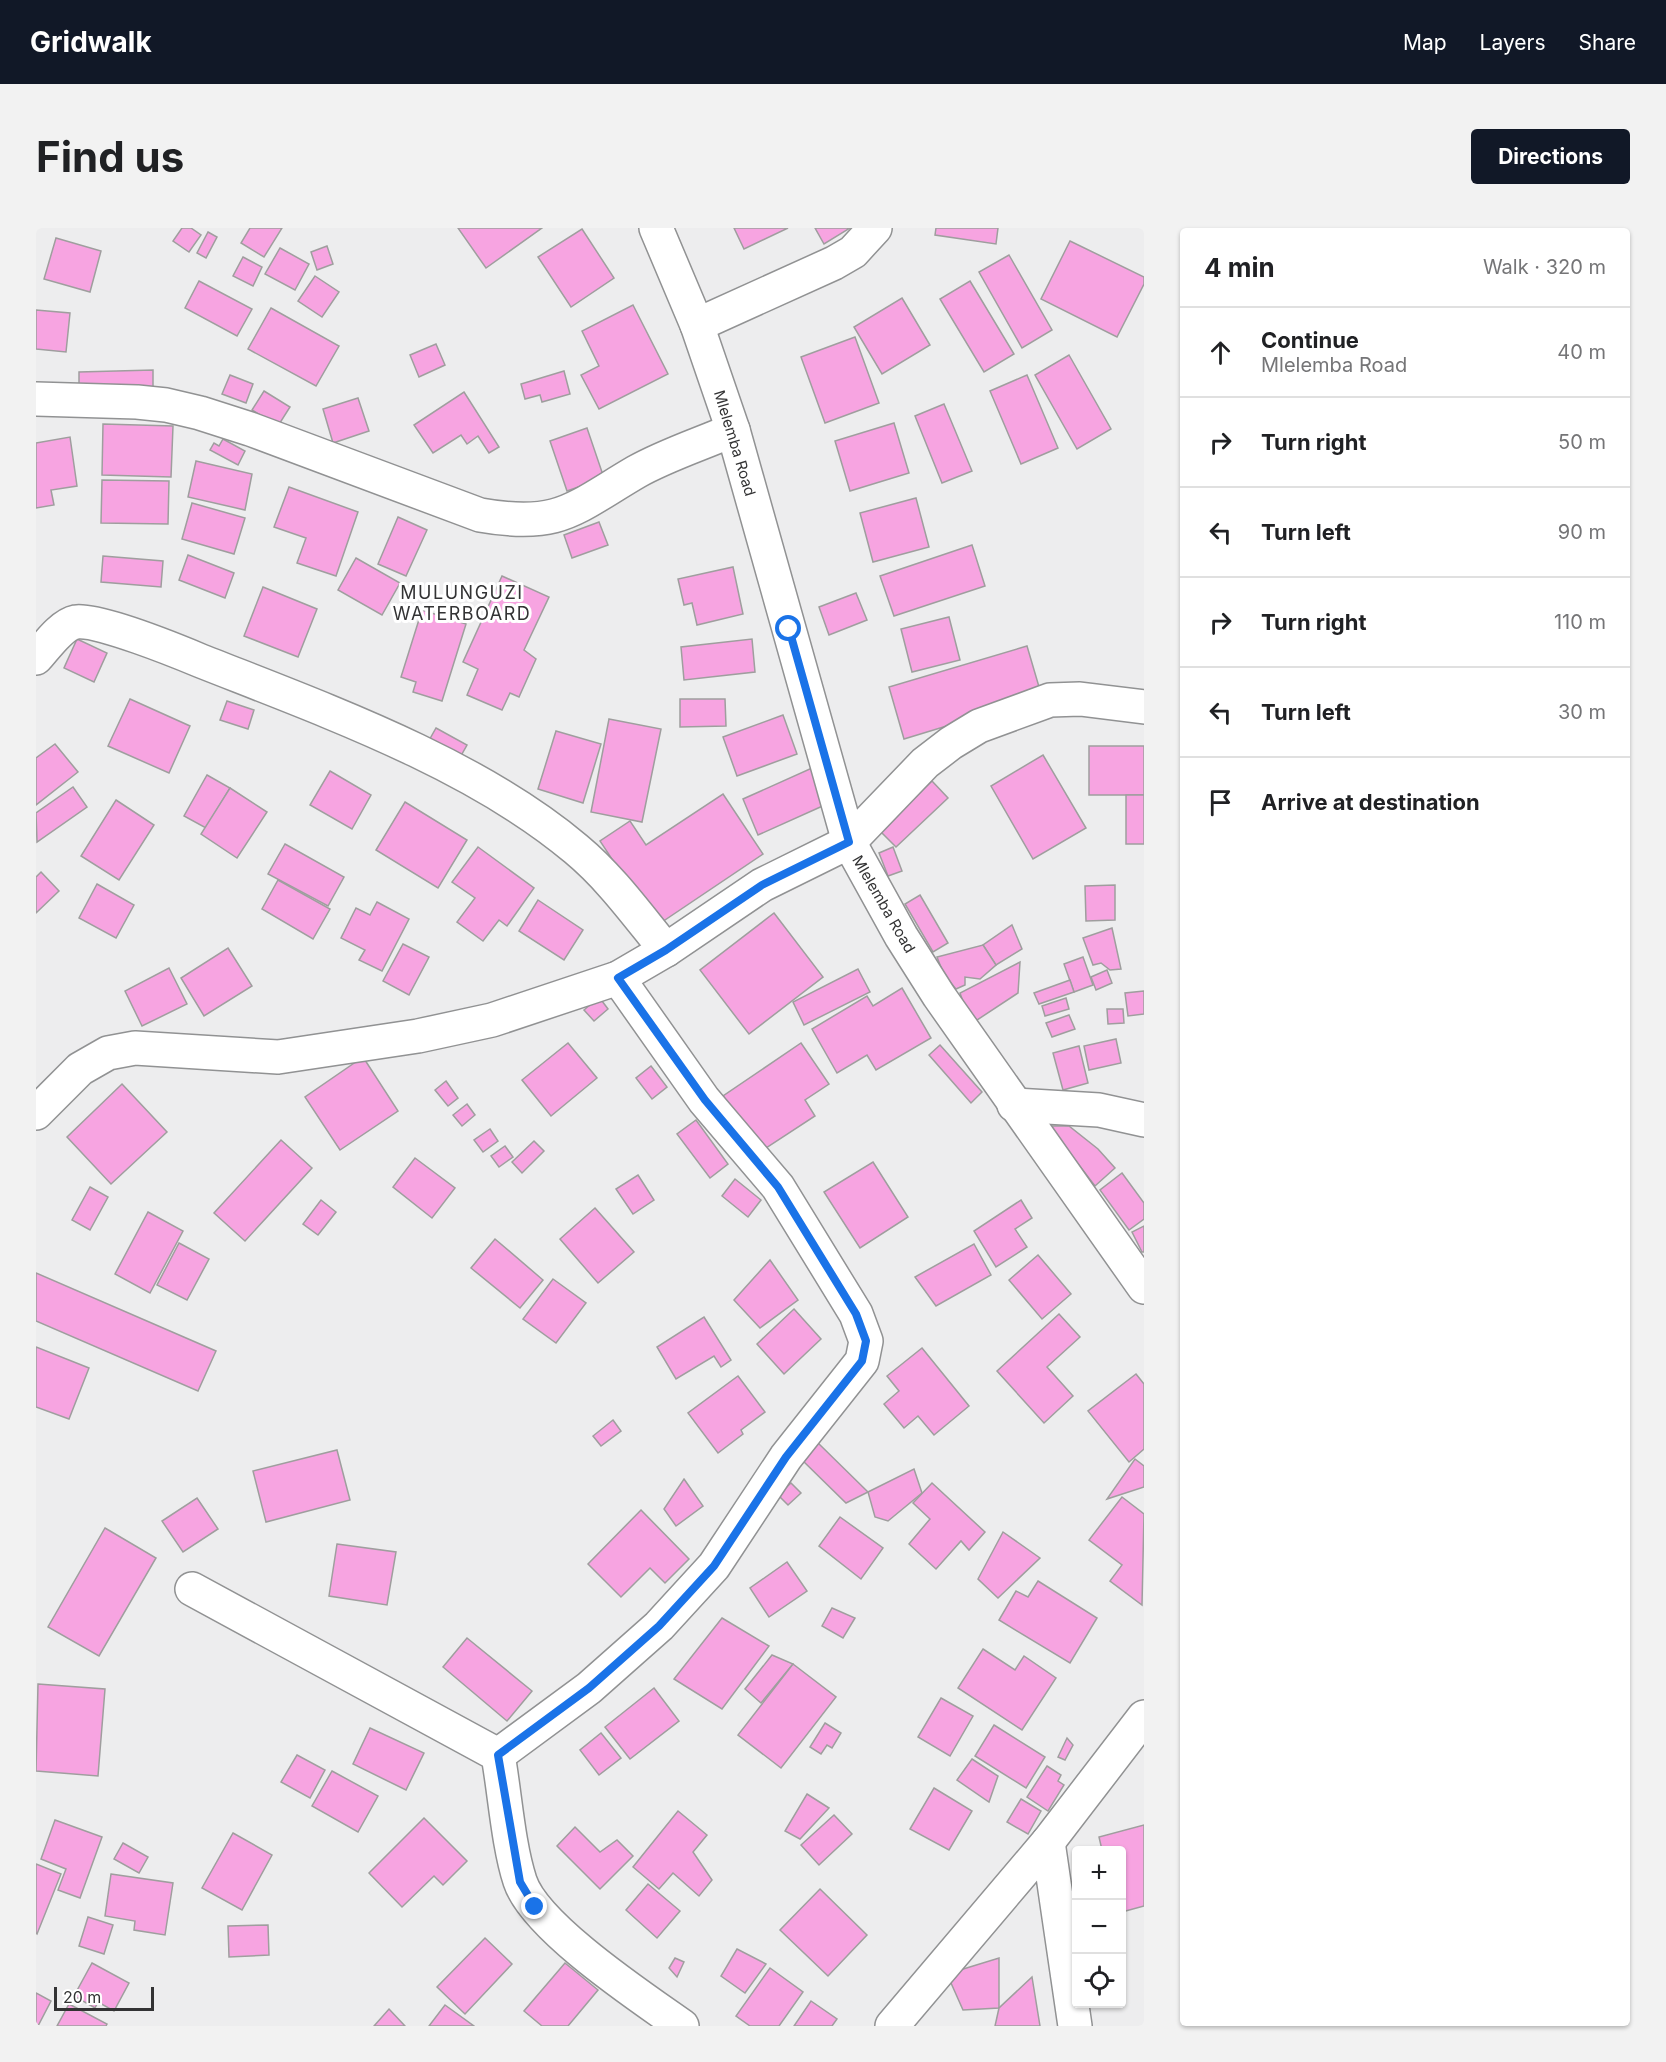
<!DOCTYPE html>
<html lang="en">
<head>
<meta charset="utf-8">
<style>
	:root { --surface:#fff; --page:#f2f2f2; --text:#202124; --muted:#757577; --line:#e0e0e0; --accent:#111827 }
	body { margin:0; font-family:Inter,sans-serif; background:var(--page); color:var(--text) }
	.controls { position:absolute; right:18px; bottom:18px; display:grid; overflow:hidden; border-radius:6px; box-shadow:0 2px 4px #0004 }
	.controls button { width:54px; height:54px; display:grid; place-items:center; padding:0; border:0; border-bottom:2px solid var(--line); background:var(--surface); color:var(--text); font:30px sans-serif }
	.scale { position:absolute; left:18px; bottom:15px; width:100px; box-sizing:border-box; padding-left:6px; border:3px solid #333334; border-top:0; font-size:16px; line-height:21px; white-space:nowrap; color:#333334; -webkit-text-stroke:4px #fff; paint-order:stroke }
	.stop { position:absolute; width:18px; height:18px; margin:-14px; border:4px solid #1a73e8; border-radius:50%; background:#fff }
	.stop.end { background:#1a73e8; border-color:#fff; box-shadow:0 2px 6px #0008 }
	.list { margin:0; padding:0; list-style:none }
	h2 { display:flex; justify-content:space-between; align-items:center; height:78px; margin:0; padding:0 24px; font-size:26px }
	h2 small { font-size:20px; font-weight:400; color:var(--muted) }
	.list li { display:grid; grid-template-columns:39px 1fr auto; gap:18px; align-items:center; box-sizing:border-box; height:90px; padding:0 24px; border-top:2px solid var(--line) }
	.list b { display:block; font-size:22px; white-space:nowrap }
	.list p { margin:0; font-size:20px; white-space:nowrap; color:var(--muted) }
	.list em { font-size:20px; font-style:normal; color:var(--muted) }
	.icon { flex:none; width:33px; height:33px; fill:none; stroke:currentColor; stroke-width:2; stroke-linecap:round; stroke-linejoin:round }
	.map { position:relative; flex:none; width:1108px; height:1798px; overflow:hidden; border-radius:6px }
	header { display:flex; align-items:center; gap:36px; box-sizing:border-box; height:84px; padding:0 30px; background:var(--accent); color:#fff }
	header strong { font-size:28px }
	nav { display:flex; gap:33px; margin-inline-start:auto; font-size:21px }
	.intro { display:flex; align-items:center; justify-content:space-between; box-sizing:border-box; height:144px; padding:0 36px }
	h1 { margin:0; font-size:42px }
	.button { padding:15px 27px; border-radius:6px; background:var(--accent); color:#fff; font-size:21px; font-weight:700 }
	main { display:flex; gap:36px; padding:0 36px }
	aside { flex:1; background:var(--surface); border-radius:6px; box-shadow:0 2px 4px #0004 }
	.map>svg:first-child { display:block }
	.building { fill:#f7a4e1; stroke:#9f9e9e; stroke-width:1.5 }
	.lines { fill:none; stroke-linecap:round; stroke-linejoin:round }
	.minor-casing { stroke:#919293; stroke-width:36 }
	.minor { stroke:#fff; stroke-width:33 }
	.route { stroke:#1a73e8; stroke-width:8 }
	.labels { text-anchor:middle; dominant-baseline:central; stroke-width:6; stroke-linejoin:round; paint-order:stroke }
	.street-label { font-size:15px; fill:#333334; stroke:#fff }
	.quarter-label { font-size:18px; letter-spacing:1.5px; fill:#333334; stroke:#fff }
</style>
</head>
<body>
<header>
<strong>Gridwalk</strong>
<nav><a>Map</a><a>Layers</a><a>Share</a></nav>
</header>
<div class="intro"><h1>Find us</h1><a class="button">Directions</a></div>
<main>
<div class="map">
<svg width="1108" height="1798" viewBox="0 0 1108 1798">
	<rect width="100%" height="100%" fill="#ededee"/>
	<g class="building">
		<path d="M146,0h9l10,7 -12,17 -16,-11z"/>
		<path d="M214,0h32l-18,29 -23,-14z"/>
		<path d="M422,0h84l-56,40z"/>
		<path d="M698,0h54l-44,21z"/>
		<path d="M779,0h35l-26,16z"/>
		<path d="M900,0h62l-2,16 -61,-9z"/>
		<path d="M546,1l32,49 -43,29 -33,-50z"/>
		<path d="M172,4l9,5 -11,21 -9,-5z"/>
		<path d="M20,10l45,13 -11,41 -46,-13z"/>
		<path d="M1034,13l74,36v7l-27,53 -76,-38z"/>
		<path d="M291,18l6,18 -16,6 -6,-18z"/>
		<path d="M244,20l29,16 -14,26 -30,-16z"/>
		<path d="M973,27l43,75 -30,18 -43,-76z"/>
		<path d="M207,29l19,10 -9,19 -20,-10z"/>
		<path d="M279,48l24,16 -17,25 -24,-16z"/>
		<path d="M163,53l53,28 -15,27 -52,-28z"/>
		<path d="M934,53l44,73 -30,18 -44,-73z"/>
		<path d="M866,70l28,47 -48,29 -28,-47z"/>
		<path d="M597,77l35,69 -69,35 -18,-34 18,-9 -17,-35z"/>
		<path d="M235,80l68,38 -23,40 -68,-37z"/>
		<path d="M0,82l34,3 -4,39 -30,-3z"/>
		<path d="M819,109l24,66 -54,20 -24,-66z"/>
		<path d="M400,116l9,21 -26,12 -9,-22z"/>
		<path d="M1033,127l42,74 -34,20 -42,-74z"/>
		<path d="M117,142v22l-74,3v-23z"/>
		<path d="M528,143l6,23 -28,8 -2,-7 -15,4 -4,-15z"/>
		<path d="M194,147l23,9 -7,19 -24,-9z"/>
		<path d="M991,147l31,73 -37,16 -31,-73z"/>
		<path d="M228,163l26,16 -12,19 -26,-16z"/>
		<path d="M428,164l35,55 -10,6 -11,-17 -11,8 -6,-9 -28,18 -19,-28z"/>
		<path d="M322,170l11,33 -36,12 -10,-34z"/>
		<path d="M908,176l28,67 -30,12 -27,-67z"/>
		<path d="M858,195l15,50 -59,18 -15,-50z"/>
		<path d="M67,196l70,2 -2,51 -69,-2z"/>
		<path d="M551,200l17,50 -37,13 -17,-50z"/>
		<path d="M34,209l7,49 -26,4 3,15 -18,3v-65z"/>
		<path d="M187,211l22,12 -7,14 -28,-15 4,-7 5,3z"/>
		<path d="M160,233l56,13 -7,36 -57,-13z"/>
		<path d="M66,252l67,1 -1,43 -67,-1z"/>
		<path d="M253,259l69,25 -22,64 -39,-13 9,-25 -32,-11z"/>
		<path d="M880,270l13,49 -56,15 -13,-49z"/>
		<path d="M156,275l53,15 -11,36 -52,-15z"/>
		<path d="M362,289l29,13 -21,46 -28,-12z"/>
		<path d="M563,294l9,23 -36,13 -8,-23z"/>
		<path d="M936,317l13,41 -91,30 -14,-40z"/>
		<path d="M152,327l46,18 -9,25 -46,-18z"/>
		<path d="M67,328l60,5 -2,26 -60,-5z"/>
		<path d="M320,330l44,25 -18,32 -44,-25z"/>
		<path d="M697,339l10,47 -46,11 -5,-22 -8,2 -6,-26z"/>
		<path d="M466,348l47,21 -25,53 12,9 -17,38 -9,-4 -8,17 -35,-15 11,-26 -15,-7z"/>
		<path d="M227,359l54,22 -19,48 -54,-21z"/>
		<path d="M820,365l11,27 -38,15 -10,-28z"/>
		<path d="M386,382l44,14 -24,77 -29,-9 3,-10 -15,-5z"/>
		<path d="M913,389l11,43 -48,12 -11,-43z"/>
		<path d="M41,411l30,14 -13,29 -30,-14z"/>
		<path d="M716,411l3,33 -71,8 -3,-33z"/>
		<path d="M991,418l15,51 -138,42 -15,-52z"/>
		<path d="M94,471l60,27 -21,47 -61,-27z"/>
		<path d="M644,471h45l1,27 -46,1z"/>
		<path d="M191,473l27,9 -6,19 -28,-9z"/>
		<path d="M747,487l14,39 -60,22 -14,-39z"/>
		<path d="M573,491l52,10 -19,93 -51,-10z"/>
		<path d="M400,500l31,17 -9,16 -31,-17z"/>
		<path d="M520,503l45,13 -18,59 -45,-14z"/>
		<path d="M19,516l23,28 -42,33v-47z"/>
		<rect x="1053" y="518" width="55" height="49"/>
		<path d="M1007,527l43,73 -53,31 -42,-73z"/>
		<path d="M776,540l15,36 -69,31 -15,-36z"/>
		<path d="M294,543l41,24 -19,34 -42,-24z"/>
		<path d="M171,547l23,13 -24,40 -22,-12z"/>
		<path d="M896,553l16,17 -52,49 -16,-16z"/>
		<path d="M37,559l14,20 -50,35 -1,-29z"/>
		<path d="M194,560l37,24 -30,46 -36,-24z"/>
		<path d="M687,566l40,60 -107,72 -56,-85 30,-20 16,24z"/>
		<rect x="1090" y="567" width="18" height="49"/>
		<path d="M80,572l38,25 -35,55 -38,-24z"/>
		<path d="M369,574l62,38 -29,48 -62,-38z"/>
		<path d="M249,616l59,33 -16,29 -60,-32z"/>
		<path d="M442,619l56,41 -27,38 -8,-6 -16,21 -26,-19 18,-24 -23,-16z"/>
		<path d="M857,619l9,24 -14,5 -9,-23z"/>
		<path d="M5,644l18,19 -23,22v-36z"/>
		<path d="M242,652l52,29 -17,30 -51,-30z"/>
		<path d="M61,656l37,21 -18,33 -37,-20z"/>
		<path d="M1079,657v35l-29,1 -1,-35z"/>
		<path d="M884,667l28,48 -15,9 -28,-48z"/>
		<path d="M502,672l45,30 -19,30 -45,-29z"/>
		<path d="M341,674l32,17 -27,52 -23,-11 6,-10 -24,-12 15,-30 14,7z"/>
		<path d="M738,685l49,64 -74,57 -49,-64z"/>
		<path d="M976,697l10,24 -26,16 -13,-20z"/>
		<path d="M1076,700l9,41 -11,1 -9,-7 -8,2 -10,-27z"/>
		<path d="M367,716l26,13 -20,38 -26,-14z"/>
		<path d="M947,717l13,20 -16,14 -15,-2v8l-9,4 -12,-14 -7,-18z"/>
		<path d="M192,720l24,38 -48,30 -23,-38z"/>
		<path d="M1047,729l10,28 -19,7 -10,-28z"/>
		<path d="M984,734l-2,31 -47,31 -11,-31z"/>
		<path d="M133,740l18,36 -45,22 -17,-35z"/>
		<path d="M822,741l12,23 -66,33 -11,-23z"/>
		<path d="M1071,742l5,13 -16,7 -5,-13z"/>
		<path d="M1034,752l4,12 -35,12 -5,-11z"/>
		<path d="M866,760l29,50 -55,32 -9,-15 -30,18 -25,-44 55,-33 6,10z"/>
		<path d="M1108,763v23l-16,2 -3,-23z"/>
		<path d="M563,769l9,12 -14,12 -10,-11z"/>
		<path d="M1030,770l3,11 -24,7 -3,-10z"/>
		<path d="M1071,781h16l1,14 -16,1z"/>
		<path d="M1033,787l6,14 -23,8 -6,-14z"/>
		<path d="M1080,811l5,24 -32,7 -5,-24z"/>
		<path d="M532,815l29,35 -46,38 -29,-36z"/>
		<path d="M765,815l28,41 -24,16 10,16 -55,36 -37,-56z"/>
		<path d="M904,817l42,47 -11,11 -42,-48z"/>
		<path d="M1043,818l9,37 -25,7 -10,-37z"/>
		<path d="M327,829l35,54 -58,39 -35,-53z"/>
		<path d="M615,838l16,21 -15,12 -16,-21z"/>
		<path d="M410,853l12,17 -10,8 -13,-16z"/>
		<path d="M86,856l45,48 -56,52 -44,-47z"/>
		<path d="M431,876l8,11 -13,11 -9,-11z"/>
		<path d="M660,892l32,44 -18,14 -33,-44z"/>
		<path d="M1013,898h20l29,23 17,19 -20,18z"/>
		<path d="M454,901l8,12 -15,11 -9,-12z"/>
		<path d="M245,912l31,28 -67,73 -31,-28z"/>
		<path d="M498,913l10,10 -22,22 -10,-11z"/>
		<path d="M469,918l8,11 -14,10 -8,-11z"/>
		<path d="M379,930l40,30 -23,30 -39,-31z"/>
		<path d="M837,934l35,55 -48,31 -36,-56z"/>
		<path d="M1086,945l22,30v16l-15,11 -29,-40z"/>
		<path d="M602,947l16,25 -21,14 -17,-25z"/>
		<path d="M699,951l26,21 -13,17 -26,-21z"/>
		<path d="M54,959l18,10 -18,33 -18,-10z"/>
		<path d="M285,972l15,12 -18,23 -15,-11z"/>
		<path d="M985,972l11,18 -17,11 12,18 -31,20 -22,-36z"/>
		<path d="M559,980l39,44 -36,31 -38,-44z"/>
		<path d="M112,984l35,19 -33,62 -35,-19z"/>
		<path d="M1108,998v26h-2l-10,-20z"/>
		<path d="M459,1011l48,41 -23,28 -49,-40z"/>
		<path d="M143,1015l30,16 -22,41 -30,-15z"/>
		<path d="M938,1016l17,31 -55,31 -21,-29z"/>
		<path d="M1002,1027l33,39 -29,25 -33,-39z"/>
		<path d="M734,1032l28,40 -38,28 -26,-28z"/>
		<path d="M0,1045l180,78 -18,40 -162,-70z"/>
		<path d="M517,1051l33,24 -30,40 -33,-24z"/>
		<path d="M758,1081l27,30 -37,35 -27,-30z"/>
		<path d="M1023,1086l21,23 -33,30 26,29 -29,27 -47,-52z"/>
		<path d="M668,1089l27,43 -10,7 -7,-11 -38,23 -19,-32z"/>
		<path d="M0,1119l53,21 -20,51 -33,-12z"/>
		<path d="M886,1120l47,58 -35,29 -16,-19 -14,12 -20,-24 15,-13 -12,-15z"/>
		<path d="M1100,1146l8,10v65l-15,13 -41,-51z"/>
		<path d="M702,1148l27,36 -24,18 2,4 -25,19 -30,-40z"/>
		<path d="M577,1192l8,11 -20,15 -8,-10z"/>
		<path d="M780,1213l52,51 -22,11 -46,-45z"/>
		<path d="M301,1222l13,50 -84,22 -13,-51z"/>
		<path d="M1099,1231l9,7v21l-37,12z"/>
		<path d="M878,1241l8,24 -34,28 -13,-4 -7,-25z"/>
		<path d="M648,1251l19,27 -27,20 -12,-17z"/>
		<path d="M755,1255l10,10 -13,12 -10,-10z"/>
		<path d="M896,1255l53,49 -16,18 -8,-9 -25,28 -27,-25 21,-25 -17,-16z"/>
		<path d="M1086,1269l22,17 -2,91 -32,-24 12,-16 -33,-25z"/>
		<path d="M161,1270l21,31 -35,23 -21,-31z"/>
		<path d="M605,1282l48,49 -24,24 -15,-15 -29,29 -33,-33z"/>
		<path d="M804,1289l43,31 -22,31 -42,-33z"/>
		<path d="M69,1300l51,30 -57,98 -51,-29z"/>
		<path d="M967,1304l37,26 -42,40 -20,-19z"/>
		<path d="M301,1316l59,8 -9,53 -58,-9z"/>
		<path d="M751,1334l20,29 -38,26 -19,-29z"/>
		<path d="M1002,1353l59,37 -27,45 -71,-43 17,-29 12,6z"/>
		<path d="M796,1380l23,10 -12,20 -21,-12z"/>
		<path d="M686,1390l47,28 -47,63 -48,-30z"/>
		<path d="M431,1410l65,53 -25,30 -64,-54z"/>
		<path d="M947,1421l32,21 9,-14 32,22 -34,52 -64,-42z"/>
		<path d="M736,1427l21,9 -32,39 -16,-14z"/>
		<path d="M757,1436l43,33 -55,71 -43,-33z"/>
		<path d="M2,1456l67,5 -7,87 -62,-5z"/>
		<path d="M618,1460l25,33 -49,38 -25,-32z"/>
		<path d="M905,1470l32,18 -23,40 -32,-19z"/>
		<path d="M789,1495l16,10 -9,15 -5,-3 -6,9 -11,-7z"/>
		<path d="M958,1497l51,32 -19,31 -51,-32z"/>
		<path d="M334,1500l54,25 -18,37 -53,-26z"/>
		<path d="M565,1505l20,25 -22,17 -19,-25z"/>
		<path d="M1031,1510l6,7 -8,15 -7,-3z"/>
		<path d="M261,1527l28,15 -15,28 -29,-16z"/>
		<path d="M936,1531l26,17 -9,26 -32,-22z"/>
		<path d="M1011,1538l14,9 -3,6 6,4 -16,26 -21,-14z"/>
		<path d="M296,1543l46,25 -20,36 -46,-26z"/>
		<path d="M898,1560l38,23 -23,39 -39,-21z"/>
		<path d="M771,1566l22,14 -29,31 -15,-8z"/>
		<path d="M985,1571l20,12 -13,23 -21,-12z"/>
		<path d="M642,1583l29,24 -14,17 19,28 -13,16 -26,-23 -14,16 -26,-22z"/>
		<path d="M798,1587l18,19 -33,31 -18,-20z"/>
		<path d="M388,1590l43,43 -24,24 -9,-9 -32,31 -33,-34z"/>
		<path d="M19,1592l47,17 -22,61 -22,-8 8,-21 -25,-10z"/>
		<path d="M1108,1597v81l-22,6v-62h-20l-3,-13z"/>
		<path d="M539,1599l25,25 17,-12 16,16 -33,33 -43,-43z"/>
		<path d="M197,1605l39,22 -30,55 -40,-22z"/>
		<path d="M87,1615l25,14 -9,16 -25,-14z"/>
		<path d="M0,1636l25,10 -24,60 -1,-1z"/>
		<path d="M75,1646l62,9 -8,52 -31,-5 1,-9 -30,-5z"/>
		<path d="M612,1656l32,27 -23,27 -31,-28z"/>
		<path d="M784,1661l47,46 -39,41 -48,-46z"/>
		<path d="M52,1689l25,8 -9,29 -25,-8z"/>
		<path d="M232,1697l1,30 -40,2 -1,-31z"/>
		<path d="M449,1710l27,26 -47,50 -28,-27z"/>
		<path d="M701,1721l29,15 -21,29 -24,-17z"/>
		<path d="M639,1730l9,4 -7,15 -8,-9z"/>
		<path d="M963,1730v50l-36,2 -16,-36z"/>
		<path d="M56,1735l37,20 -15,28 -16,-9 -3,6 -21,-12z"/>
		<path d="M529,1735l33,27 -30,36h-26l-18,-15z"/>
		<path d="M734,1740l33,24 -24,34h-29l-14,-10z"/>
		<path d="M996,1749l8,49h-45l4,-18z"/>
		<path d="M0,1765l15,8 -13,25h-2z"/>
		<path d="M775,1773l26,18 -5,7h-38z"/>
		<path d="M33,1776l38,20 -1,2h-49z"/>
		<path d="M409,1777l29,21h-45z"/>
		<path d="M353,1781l16,17h-31z"/>
	</g>
	<g class="lines">
		<defs>
			<g id="minor">
				<path d="M620,0l41,97 36,105 116,412 52,94 38,60 205,291"/>
				<path d="M661,97l137,-62 19,-11 22,-24"/>
				<path d="M0,171l101,3 29,3 34,8 50,16 230,86c79,14 93,-6 156,-43 30,-17 65,-28 97,-42"/>
				<path d="M0,430c10,-11 25,-33 40,-36 22,-3 101,29 125,39 124,49 273,102 375,188 35,29 62,67 90,101"/>
				<path d="M978,877l85,5 45,10"/>
				<path d="M0,885l44,-44 28,-16 27,-5 143,9 140,-21 74,-16 126,-42 48,-28 96,-65 87,-43 76,-79 26,-20 28,-17 71,-26 30,-1 64,8"/>
				<path d="M156,1361l306,166c7,39 10,89 22,126 15,46 121,116 162,145"/>
				<path d="M462,1527l91,-67 70,-62 55,-60 72,-109 76,-96 4,-20 -10,-27 -78,-127 -74,-87 -86,-122"/>
				<path d="M1012,1614l27,184"/>
				<path d="M856,1798l156,-184 96,-125"/>
			</g>
		</defs>
		<use href="#minor" class="minor-casing"/>
		<use href="#minor" class="minor"/>
	</g>
	<g class="lines">
		<path class="route" d="M499,1679l-15,-25 -22,-127 91,-67 70,-62 55,-60 72,-109 76,-96 4,-20 -10,-27 -78,-127 -73,-87 -87,-122 48,-28 96,-65 87,-43 -60,-213"/>
	</g>
	<g class="labels">
		<g class="street-label">
			<text transform="translate(699 215) rotate(73)">Mlelemba Road</text>
			<text transform="translate(848 676) rotate(60)">Mlelemba Road</text>
		</g>
		<g class="quarter-label">
			<text x="426" y="364">MULUNGUZI<tspan x="426" dy="21">WATERBOARD</tspan></text>
		</g>
	</g>
</svg>
<div class="controls">
<button>+</button>
<button>−</button>
<button><svg class="icon" aria-label="locate" viewBox="0 0 24 24"><circle cx="12" cy="12" r="6"/><path d="M12 2v4M12 18v4M2 12h4M18 12h4"/></svg></button>
</div>
<div class="scale">20 m</div>
<div class="stop" style="left:753px;top:401px"></div>
<div class="stop end" style="left:499px;top:1679px"></div>
</div>
<aside>
<h2>4 min<small>Walk · 320 m</small></h2>
<ul class="list">
<li><svg class="icon" aria-label="ahead" viewBox="0 0 24 24"><path d="M12 20V5M6 11l6-6 6 6"/></svg><div><b>Continue</b><p>Mlelemba Road</p></div><em>40 m</em></li>
<li><svg class="icon" aria-label="right" viewBox="0 0 24 24"><path d="M7 20v-9h11M14 6l5 5-5 5"/></svg><div><b>Turn right</b></div><em>50 m</em></li>
<li><svg class="icon" aria-label="left" viewBox="0 0 24 24"><path d="M17 20v-9H6M10 6l-5 5 5 5"/></svg><div><b>Turn left</b></div><em>90 m</em></li>
<li><svg class="icon" aria-label="right" viewBox="0 0 24 24"><path d="M7 20v-9h11M14 6l5 5-5 5"/></svg><div><b>Turn right</b></div><em>110 m</em></li>
<li><svg class="icon" aria-label="left" viewBox="0 0 24 24"><path d="M17 20v-9H6M10 6l-5 5 5 5"/></svg><div><b>Turn left</b></div><em>30 m</em></li>
<li><svg class="icon" aria-label="arrive" viewBox="0 0 24 24"><path d="M6 21V4h12l-3 4 3 4H6"/></svg><div><b>Arrive at destination</b></div></li>
</ul>
</aside>
</main>
</body>
</html>
